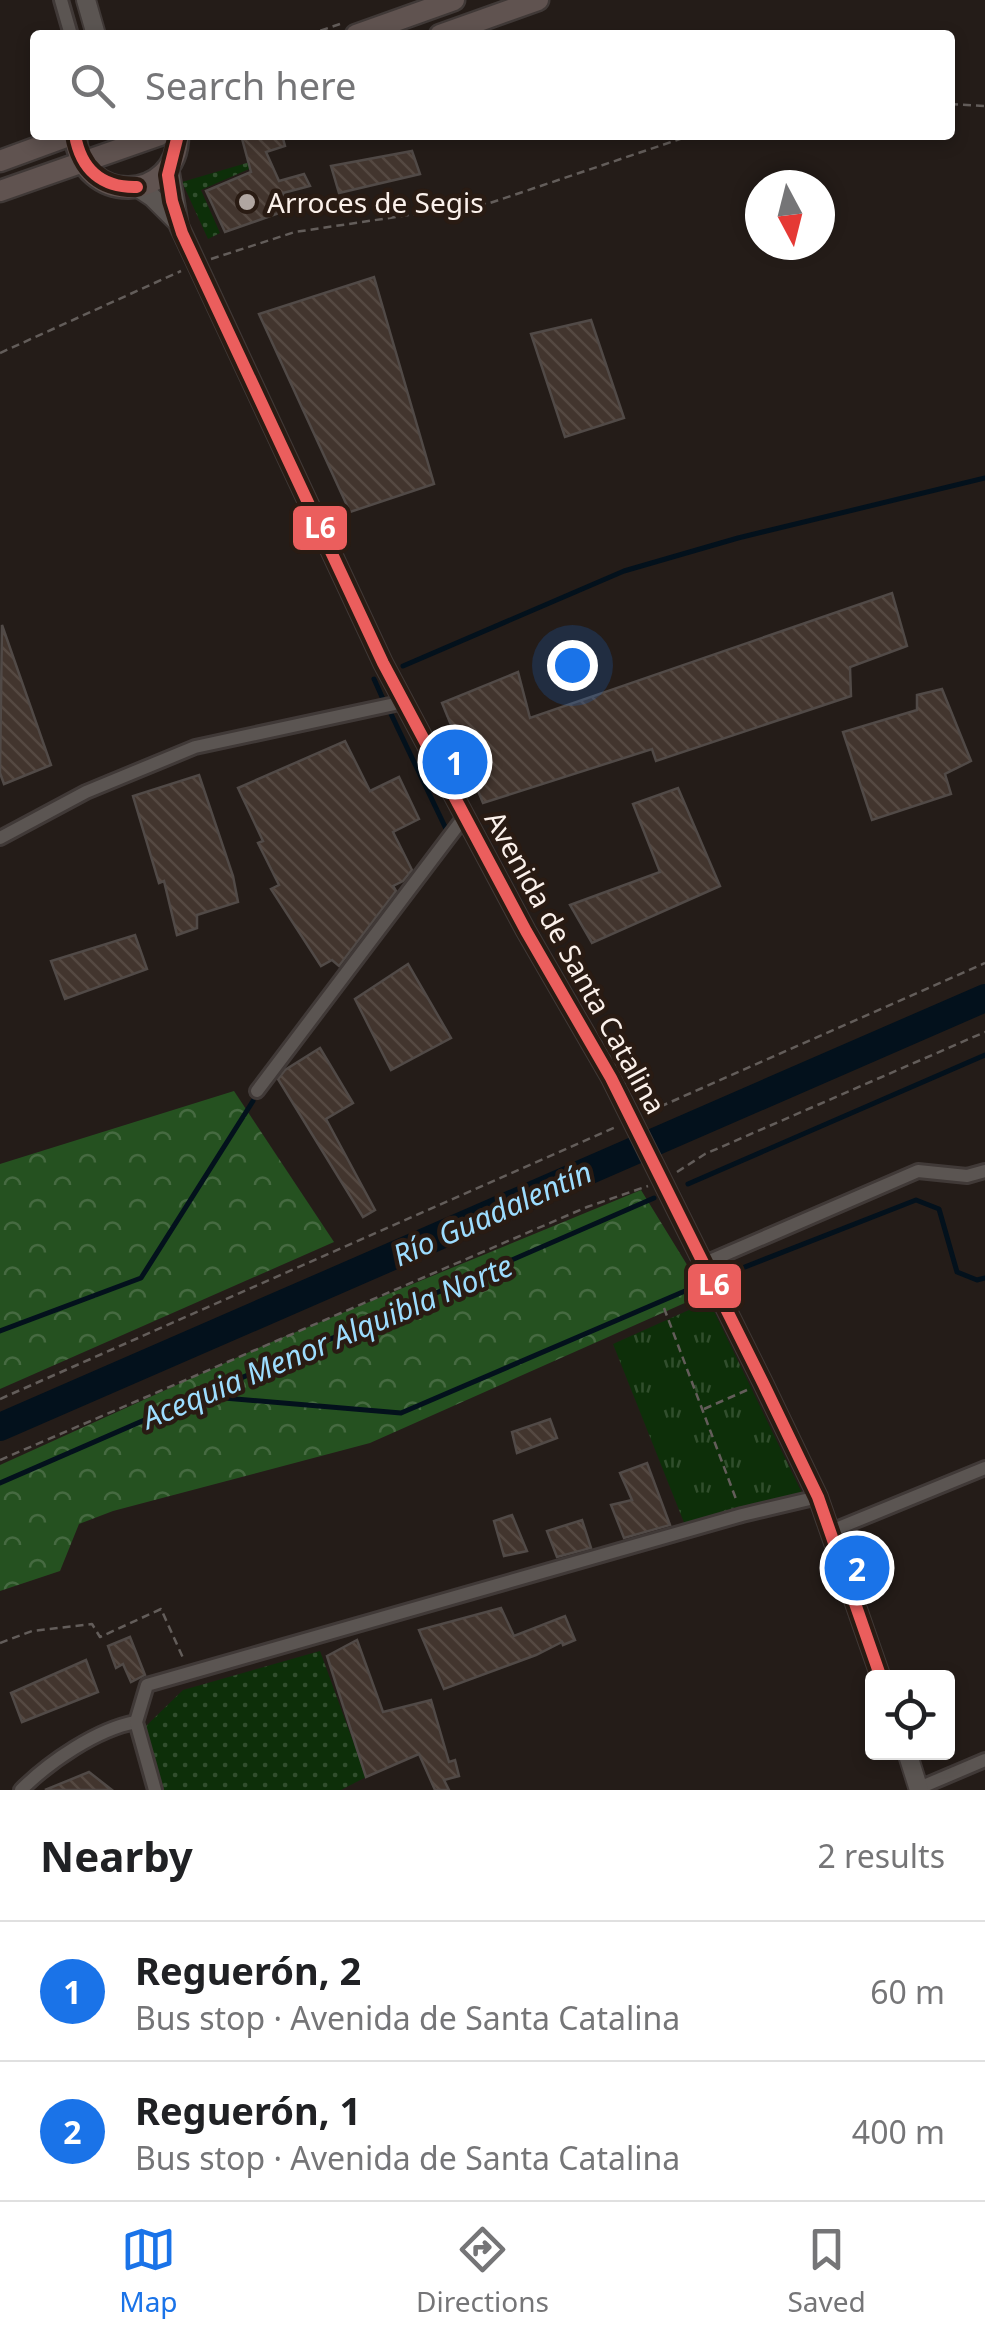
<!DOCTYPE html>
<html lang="en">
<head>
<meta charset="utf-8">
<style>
	:root { --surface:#fff; --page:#f6f6f6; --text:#202124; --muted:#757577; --line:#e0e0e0; --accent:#1a73e8 }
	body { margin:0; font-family:"Noto Sans",sans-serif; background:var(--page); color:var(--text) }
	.controls { position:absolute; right:30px; bottom:30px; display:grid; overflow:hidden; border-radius:10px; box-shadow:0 5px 15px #0003 }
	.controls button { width:90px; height:90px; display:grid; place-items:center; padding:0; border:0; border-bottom:2px solid var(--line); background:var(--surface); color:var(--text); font:50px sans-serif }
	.compass { position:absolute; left:745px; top:170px; width:90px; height:90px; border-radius:50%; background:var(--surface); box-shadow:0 5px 15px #0003; rotate:173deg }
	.you { position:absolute; left:572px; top:665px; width:35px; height:35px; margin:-25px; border:8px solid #fff; border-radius:50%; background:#1a73e8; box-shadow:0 0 0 15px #1a73e833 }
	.badge { display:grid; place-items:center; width:65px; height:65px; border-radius:50%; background:var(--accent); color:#fff; font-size:32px; font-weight:700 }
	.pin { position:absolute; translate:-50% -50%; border:5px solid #fff; box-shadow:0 2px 10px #0006 }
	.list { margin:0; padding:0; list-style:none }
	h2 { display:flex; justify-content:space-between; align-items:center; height:130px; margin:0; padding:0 40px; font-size:42px }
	h2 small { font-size:32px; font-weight:400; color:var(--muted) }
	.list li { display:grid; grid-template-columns:65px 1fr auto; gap:30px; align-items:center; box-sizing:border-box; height:140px; padding:0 40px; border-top:2px solid var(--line) }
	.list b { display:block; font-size:38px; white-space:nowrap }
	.list p { margin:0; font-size:32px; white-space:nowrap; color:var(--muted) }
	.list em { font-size:32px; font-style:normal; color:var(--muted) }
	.icon { flex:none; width:55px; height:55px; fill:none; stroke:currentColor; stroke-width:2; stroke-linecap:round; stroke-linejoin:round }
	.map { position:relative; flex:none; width:985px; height:1790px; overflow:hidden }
	.search { position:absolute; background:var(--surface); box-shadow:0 5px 15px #0003; left:30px; right:30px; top:30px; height:110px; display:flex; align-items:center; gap:25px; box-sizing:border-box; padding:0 35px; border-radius:10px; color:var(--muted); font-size:38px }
	.sheet { height:410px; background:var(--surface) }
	nav { display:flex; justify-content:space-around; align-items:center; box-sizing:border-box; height:140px; border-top:2px solid var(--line); background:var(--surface); font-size:28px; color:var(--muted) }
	nav a { display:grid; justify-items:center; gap:5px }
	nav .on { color:var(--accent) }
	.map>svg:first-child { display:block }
	.grass { fill:url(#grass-tufts) }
	.forest { fill:url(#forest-crowns) }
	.park { fill:url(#park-dots) }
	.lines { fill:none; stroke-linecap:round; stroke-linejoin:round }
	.stream { stroke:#03111c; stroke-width:5 }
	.river { stroke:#03111c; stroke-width:28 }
	.building { fill:url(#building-back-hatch); stroke:#514a47; stroke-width:2.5 }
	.minor-casing { stroke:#403937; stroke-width:18 }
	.secondary-casing { stroke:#403937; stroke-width:22 }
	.primary-casing { stroke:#403937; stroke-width:25 }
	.path { stroke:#635d5a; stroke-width:2.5; stroke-dasharray:8 5; stroke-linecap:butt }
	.minor { stroke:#5b5552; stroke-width:12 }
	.secondary { stroke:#5b5552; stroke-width:18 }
	.primary { stroke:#605350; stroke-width:20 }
	.bus-1-casing { stroke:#291b13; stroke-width:20 }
	.bus-1 { stroke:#eb5e5d; stroke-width:12 }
	.poi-dot { fill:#b0a6a1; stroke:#291b13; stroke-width:4 }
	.labels { text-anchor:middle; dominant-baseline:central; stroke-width:9; stroke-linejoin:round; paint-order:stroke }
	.poi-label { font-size:28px; fill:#fbf1eb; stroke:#291b13; text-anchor:start }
	.street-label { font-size:28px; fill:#fbf1eb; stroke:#291b13 }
	.water-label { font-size:30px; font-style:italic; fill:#9dddff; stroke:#291b13 }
	.line-badge { stroke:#291b13; stroke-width:4 }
	.badge-label { font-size:28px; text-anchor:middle; font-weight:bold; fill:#fff }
</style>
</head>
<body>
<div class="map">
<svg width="985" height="1790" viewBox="0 0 985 1790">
	<defs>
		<pattern id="grass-tufts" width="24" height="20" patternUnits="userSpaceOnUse" patternTransform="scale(2.5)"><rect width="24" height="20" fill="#0d2f09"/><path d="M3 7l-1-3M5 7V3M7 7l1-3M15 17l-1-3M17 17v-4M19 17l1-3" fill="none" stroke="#314e2d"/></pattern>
		<pattern id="forest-crowns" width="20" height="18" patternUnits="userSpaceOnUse" patternTransform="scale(2.5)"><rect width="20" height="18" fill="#255120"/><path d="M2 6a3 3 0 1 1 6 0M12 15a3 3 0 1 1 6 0" fill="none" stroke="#466a41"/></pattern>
		<pattern id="park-dots" width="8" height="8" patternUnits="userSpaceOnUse" patternTransform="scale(2.5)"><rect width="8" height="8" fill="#0d2f09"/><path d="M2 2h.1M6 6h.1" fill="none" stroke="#314e2d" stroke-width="1.8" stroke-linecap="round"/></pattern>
		<pattern id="building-back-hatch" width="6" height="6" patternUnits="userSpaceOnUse" patternTransform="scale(2.5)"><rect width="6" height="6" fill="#42352e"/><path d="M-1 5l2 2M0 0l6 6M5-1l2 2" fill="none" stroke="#554942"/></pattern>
	</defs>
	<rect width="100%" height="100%" fill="#241c18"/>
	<path class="grass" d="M709,1301l94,194 -118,30 -72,-181z"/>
	<g class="forest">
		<path d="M234,1091l100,151 -334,147v-225z"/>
		<path d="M641,1190l64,104 -335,149 -257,68 -34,13 -19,47 -60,20v-126l267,-121z"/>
	</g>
	<g class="park">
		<path d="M260,159l-2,6 -57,25 19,43 -12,6 -26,-57z"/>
		<path d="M320,1651l46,126 -25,13h-178l-19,-62 39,-38z"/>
	</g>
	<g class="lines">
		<g class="stream">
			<path d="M403,666l221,-95 114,-33 247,-60"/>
			<path d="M374,679l9,20"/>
			<path d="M391,714l57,119"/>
			<path d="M688,1184l297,-129"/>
			<path d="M732,1272l184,-72 23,9 18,63 20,8 8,-2"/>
			<path d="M0,1331l141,-53 112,-177"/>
			<path d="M201,1396l200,17 291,-125"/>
			<path d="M0,1483l654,-285"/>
		</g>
		<path class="river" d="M0,1427l985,-429"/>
	</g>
	<g class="building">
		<path d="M241,135h41l3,11 -19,6 13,29 25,-7 6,12 -27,7 2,18 -60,21 -19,-41 45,-19z"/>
		<path d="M412,151l8,23 -81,19 -8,-27z"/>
		<path d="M374,277l60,207 -84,28 -91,-198z"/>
		<path d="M591,320l33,98 -59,19 -34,-103z"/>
		<path d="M892,593l15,53 -57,21 1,29 -195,65 -4,-12 -169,54 -41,-100 76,-31 12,46z"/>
		<path d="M2,625l49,140 -47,19 -4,-11z"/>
		<path d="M942,689l29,72 -26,13 6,20 -79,26 -29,-88 74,-22v-15z"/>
		<path d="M345,741l25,50 29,-14 20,42 -26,13 19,38 -9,11 -10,5 3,5 -57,75 -7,-6 -11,6 -50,-77 8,-4 -21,-42 5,-2 -25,-53z"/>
		<path d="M199,775l34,101 5,26 -41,13v13l-20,7 -13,-54 -5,2 -26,-87z"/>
		<path d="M678,788l42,98 -128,57 -22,-38 90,-33 -27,-68z"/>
		<path d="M135,935l12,34 -82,30 -14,-38z"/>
		<path d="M408,964l43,74 -60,32 -36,-71z"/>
		<path d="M320,1048l33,55 -27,16 49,91 -12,7 -85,-138 7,-9z"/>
		<path d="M550,1419l7,19 -40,15 -5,-21z"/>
		<path d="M647,1463l23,62 -46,13 -13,-33 21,-5 -12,-27z"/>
		<path d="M512,1515l15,36 -23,5 -10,-35z"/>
		<path d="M582,1520l9,28 -34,9 -10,-26z"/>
		<path d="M501,1608l13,28 51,-20 10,24 -12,5 -1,-3 -26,13 -92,34 -25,-59z"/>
		<path d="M130,1637l15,38 -14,7 -8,-18 -7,4 -8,-22z"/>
		<path d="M357,1640l26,72 48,-12 18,62 6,-2 4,16 -15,4 5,10h-14l-16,-36 -53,23 -39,-121z"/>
		<path d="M86,1660l12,32 -76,30 -11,-29z"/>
		<path d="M89,1772l23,18h-67z"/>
	</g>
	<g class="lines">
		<defs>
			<g id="minor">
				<path d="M61,0l10,35"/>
				<path d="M0,838l86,-46 109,-45 209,-45"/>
				<path d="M257,1091l208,-275"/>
				<path d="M705,1263l213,-92 49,5 18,-5"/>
				<path d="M831,1531l154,-63"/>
				<path d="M919,1788l66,-28"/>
				<path d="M21,1790c28,-28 76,-61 115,-68"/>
				<path d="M155,1790l-19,-68 11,-37 595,-170 76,-18"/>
			</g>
			<g id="secondary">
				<path d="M86,0l10,35"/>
				<path d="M169,166l10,60 204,437 143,268 85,147 152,305 55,114 63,181"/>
				<path d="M137,187l15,10 24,24"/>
				<path d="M907,1752l12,38"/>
			</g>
			<g id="primary">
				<path d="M356,35l98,-35"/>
				<path d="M440,35l98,-35"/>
				<path d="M75,135c6,72 103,68 103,0"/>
				<path d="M0,161l71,-26"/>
				<path d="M0,191l160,-56"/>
			</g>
		</defs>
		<use href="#minor" class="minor-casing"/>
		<use href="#secondary" class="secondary-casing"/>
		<use href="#primary" class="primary-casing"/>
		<g class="path">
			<path d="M308,35l32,-11"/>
			<path d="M950,104l35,2"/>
			<path d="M211,259l84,-27 195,-29 202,-68"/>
			<path d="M0,353l181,-82"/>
			<path d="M648,1112l337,-149"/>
			<path d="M677,1172l28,-18 280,-122"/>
			<path d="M664,1308l72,191"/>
			<path d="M0,1399l618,-273"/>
			<path d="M704,1409l43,-19"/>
			<path d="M0,1460l587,-253 61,-21"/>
			<path d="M0,1643l32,-12 60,-7 8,13 61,-28 23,51"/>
		</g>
		<use href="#minor" class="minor"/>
		<use href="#secondary" class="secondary"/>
		<use href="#primary" class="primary"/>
		<defs>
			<g id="bus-1">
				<path d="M75,135c6,35 27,53 62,52"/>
				<path d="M178,135l-10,40 4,26 10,32 201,430 143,268 85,147 152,305 55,114 63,181"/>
			</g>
		</defs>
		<use href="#bus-1" class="bus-1-casing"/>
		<use href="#bus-1" class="bus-1"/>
	</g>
	<circle class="poi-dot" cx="247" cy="202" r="10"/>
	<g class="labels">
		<g class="poi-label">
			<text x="267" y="202">Arroces de Segis</text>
		</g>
		<g class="street-label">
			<text transform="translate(576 962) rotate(61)">Avenida de Santa Catalina</text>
		</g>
		<g class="water-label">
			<text transform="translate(492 1213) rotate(-24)">Río Guadalentín</text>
			<text transform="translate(327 1341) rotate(-23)">Acequia Menor Alquibla Norte</text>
		</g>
	</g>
	<g class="line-badge">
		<rect x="291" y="504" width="58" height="48" rx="10" fill="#eb5e5d"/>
		<rect x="686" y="1262" width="57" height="48" rx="10" fill="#eb5e5d"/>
	</g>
	<g class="badge-label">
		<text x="320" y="538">L6</text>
		<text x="714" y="1295">L6</text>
	</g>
</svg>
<div class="controls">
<button><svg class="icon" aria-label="locate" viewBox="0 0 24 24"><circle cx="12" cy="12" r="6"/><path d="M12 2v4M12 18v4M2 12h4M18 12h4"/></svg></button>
</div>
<svg class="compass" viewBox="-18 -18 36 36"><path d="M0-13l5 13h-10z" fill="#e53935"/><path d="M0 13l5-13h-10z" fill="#757577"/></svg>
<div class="you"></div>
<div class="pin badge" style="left:455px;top:762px">1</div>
<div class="pin badge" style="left:857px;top:1568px">2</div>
<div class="search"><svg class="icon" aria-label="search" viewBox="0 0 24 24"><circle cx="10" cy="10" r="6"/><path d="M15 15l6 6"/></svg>Search here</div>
</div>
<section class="sheet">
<h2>Nearby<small>2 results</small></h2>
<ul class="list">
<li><span class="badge">1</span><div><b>Reguerón, 2</b><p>Bus stop · Avenida de Santa Catalina</p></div><em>60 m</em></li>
<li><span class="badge">2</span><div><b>Reguerón, 1</b><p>Bus stop · Avenida de Santa Catalina</p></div><em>400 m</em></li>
</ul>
</section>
<nav>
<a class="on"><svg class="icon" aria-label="map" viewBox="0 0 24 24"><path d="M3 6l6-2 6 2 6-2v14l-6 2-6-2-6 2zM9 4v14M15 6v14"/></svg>Map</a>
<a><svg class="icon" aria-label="directions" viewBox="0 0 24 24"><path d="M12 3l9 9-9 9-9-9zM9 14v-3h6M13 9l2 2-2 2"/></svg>Directions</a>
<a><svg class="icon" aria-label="saved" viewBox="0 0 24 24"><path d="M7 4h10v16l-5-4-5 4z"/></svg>Saved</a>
</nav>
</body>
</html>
